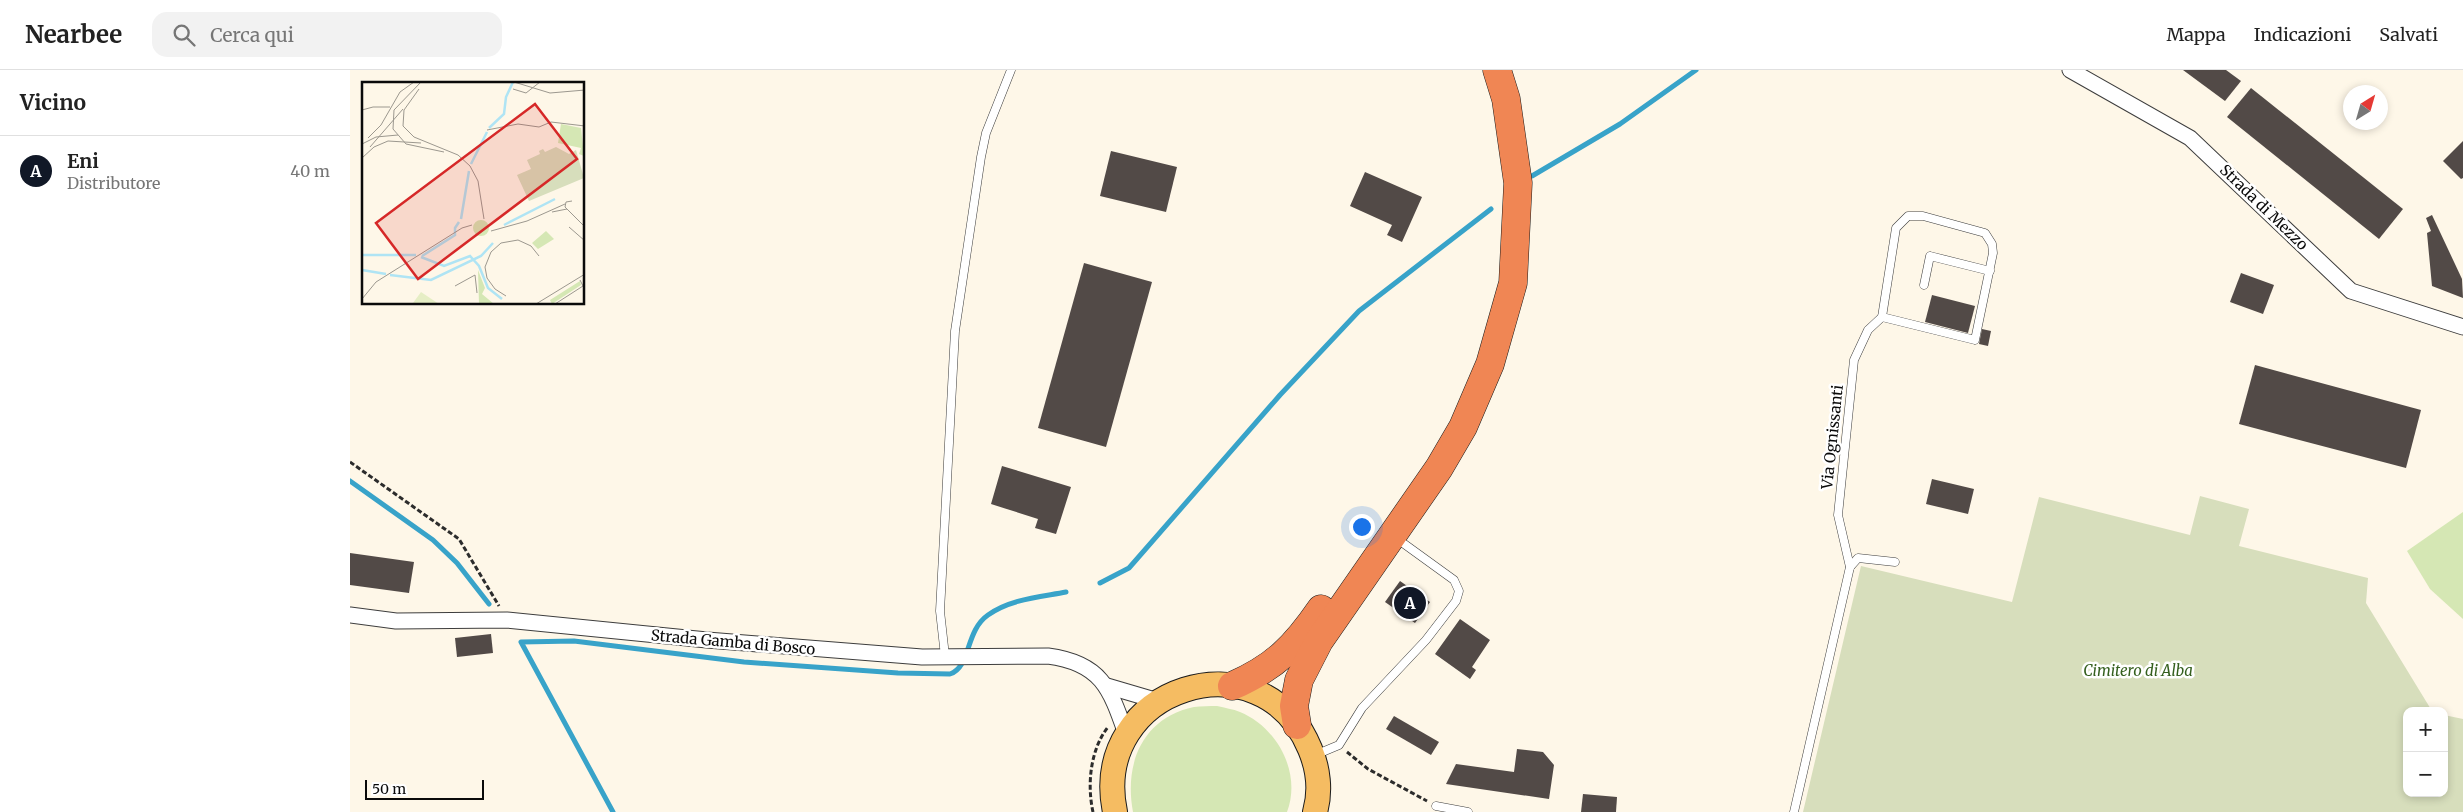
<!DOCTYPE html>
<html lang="it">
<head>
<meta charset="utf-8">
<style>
	:root { --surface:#fff; --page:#f2f2f2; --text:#222; --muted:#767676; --line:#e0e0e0; --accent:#111827 }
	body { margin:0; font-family:Merriweather,serif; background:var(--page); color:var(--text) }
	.controls { position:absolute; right:15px; bottom:15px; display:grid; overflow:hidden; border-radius:10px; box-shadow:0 2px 8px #0003 }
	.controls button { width:45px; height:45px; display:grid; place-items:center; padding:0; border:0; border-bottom:1px solid var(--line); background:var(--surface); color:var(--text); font:25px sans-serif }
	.compass { position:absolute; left:1993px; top:15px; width:45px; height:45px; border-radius:50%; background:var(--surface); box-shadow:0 2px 8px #0003; rotate:37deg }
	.scale { position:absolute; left:15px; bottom:12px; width:119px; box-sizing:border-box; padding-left:5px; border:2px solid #0a0a0a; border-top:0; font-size:14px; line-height:18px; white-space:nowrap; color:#0a0a0a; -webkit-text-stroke:4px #fff; paint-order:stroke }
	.you { position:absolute; left:1011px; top:456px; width:18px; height:18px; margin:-12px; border:4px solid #fff; border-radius:50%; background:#1a73e8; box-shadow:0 0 0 8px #1a73e833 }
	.badge { display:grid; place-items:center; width:32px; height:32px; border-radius:50%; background:var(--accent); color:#fff; font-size:16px; font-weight:700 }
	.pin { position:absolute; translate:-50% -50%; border:2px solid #fff; box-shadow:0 1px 5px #0006 }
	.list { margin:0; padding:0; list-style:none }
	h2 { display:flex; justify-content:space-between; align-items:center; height:65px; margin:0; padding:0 20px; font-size:21px }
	h2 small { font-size:16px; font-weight:400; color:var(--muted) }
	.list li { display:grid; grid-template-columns:32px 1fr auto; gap:15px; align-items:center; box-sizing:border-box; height:70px; padding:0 20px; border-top:1px solid var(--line) }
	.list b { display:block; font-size:19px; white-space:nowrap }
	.list p { margin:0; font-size:16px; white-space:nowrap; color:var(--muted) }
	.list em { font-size:16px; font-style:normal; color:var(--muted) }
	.icon { flex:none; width:28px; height:28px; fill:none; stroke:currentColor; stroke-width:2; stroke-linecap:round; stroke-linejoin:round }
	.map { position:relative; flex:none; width:2113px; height:742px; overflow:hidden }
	header { display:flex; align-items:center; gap:30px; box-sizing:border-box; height:70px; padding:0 25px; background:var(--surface); border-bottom:1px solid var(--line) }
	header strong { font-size:24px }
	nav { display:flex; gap:28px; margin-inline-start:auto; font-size:18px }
	.search { width:350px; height:45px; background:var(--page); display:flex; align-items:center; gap:12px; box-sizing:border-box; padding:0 18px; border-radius:15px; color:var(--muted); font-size:19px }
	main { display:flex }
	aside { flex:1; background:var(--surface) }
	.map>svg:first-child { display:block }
	.green { fill:#d5e7b4 }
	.cemetery { fill:#d7debc }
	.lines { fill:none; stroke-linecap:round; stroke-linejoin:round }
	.stream { stroke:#38a3c9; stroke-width:5 }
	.building { fill:#524a47 }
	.lane-casing { stroke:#3d3d3d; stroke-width:9 }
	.street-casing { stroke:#3d3d3d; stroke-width:17 }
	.primary-casing { stroke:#1b1b1b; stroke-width:26 }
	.highway-casing { stroke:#1b1b1b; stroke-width:29 }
	.path { stroke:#2c2c2c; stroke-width:3; stroke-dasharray:5 2.5; stroke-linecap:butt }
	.lane { stroke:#fff; stroke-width:8 }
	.street { stroke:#fff; stroke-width:15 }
	.primary { stroke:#f5bc62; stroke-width:24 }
	.highway { stroke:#f08654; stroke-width:28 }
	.labels { text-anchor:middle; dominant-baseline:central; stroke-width:5; stroke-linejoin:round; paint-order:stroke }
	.street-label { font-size:15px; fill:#0a0a0a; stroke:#fff }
	.park-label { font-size:15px; font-style:italic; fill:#345f1e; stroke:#fff }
	.inset-river { fill:none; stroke:#afe4f4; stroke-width:2.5 }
	.inset-road { fill:none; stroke:#9c988f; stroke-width:1 }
	.view { fill:#d62828; fill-opacity:0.15; stroke:#d62828; stroke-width:2.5 }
	.inset-edge { fill:none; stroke:#0a0a0a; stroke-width:2.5 }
</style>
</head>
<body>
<header>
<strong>Nearbee</strong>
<div class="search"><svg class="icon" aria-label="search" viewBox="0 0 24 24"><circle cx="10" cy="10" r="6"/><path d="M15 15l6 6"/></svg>Cerca qui</div>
<nav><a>Mappa</a><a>Indicazioni</a><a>Salvati</a></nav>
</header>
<main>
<aside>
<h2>Vicino<small></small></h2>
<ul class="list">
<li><span class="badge">A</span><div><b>Eni</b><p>Distributore</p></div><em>40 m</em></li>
</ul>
</aside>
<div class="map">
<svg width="2113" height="742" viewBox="0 0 2113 742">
	<rect width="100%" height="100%" fill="#fef7e8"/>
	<g class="green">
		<path d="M2113,442v107l-33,-30 -23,-38z"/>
		<path d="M867,636c8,2 16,3 23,6 37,15 62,61 47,100h-154c-9,-48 9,-94 61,-105 7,-1 16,-1 23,-1z"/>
	</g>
	<path class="cemetery" d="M1850,426l49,13 -10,37 129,32 -2,25 66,108h-25v82h37v-78l19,4v93h-660l58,-246 151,36 27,-105 151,38z"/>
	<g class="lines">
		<g class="stream">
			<path d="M1182,106l88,-52 76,-54"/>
			<path d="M0,411l83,59 24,23 32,41"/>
			<path d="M750,513l29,-15 151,-173 79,-84 132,-102"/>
			<path d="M263,742l-92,-170 53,-1 170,21 154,11 52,1c21,-7 15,-43 38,-59 22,-16 52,-18 78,-23"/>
		</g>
	</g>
	<g class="building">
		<path d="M1833,0h43l15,11 -16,20z"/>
		<path d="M1901,18l152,121 -24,30 -152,-122z"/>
		<path d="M2113,71v37l-2,1 -18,-18z"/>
		<path d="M761,81l66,16 -11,45 -66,-16z"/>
		<path d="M1015,102l57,25 -20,45 -15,-7 5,-10 -42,-19z"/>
		<path d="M2082,145l30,64 1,19 -31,-12 -5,-53 4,-2 -5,-13z"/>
		<path d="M734,193l68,19 -46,165 -68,-19z"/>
		<path d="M1891,203l33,12 -11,29 -33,-12z"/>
		<path d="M1582,225l43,11 -7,27 -43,-11z"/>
		<path d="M1632,259l9,2 -3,15 -9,-2z"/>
		<path d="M1905,295l166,45 -15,58 -167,-44z"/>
		<path d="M652,396l69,21 -15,47 -21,-6 3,-9 -47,-15z"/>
		<path d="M1582,409l42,10 -6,25 -42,-10z"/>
		<path d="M0,483l64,9 -5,31 -59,-8z"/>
		<path d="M1050,511l30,21 -15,21 -30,-21z"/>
		<path d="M1110,549l30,21 -18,27 4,3 -6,9 -35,-25z"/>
		<path d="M141,564l2,19 -36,4 -2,-19z"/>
		<path d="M1044,646l45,26 -8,13 -45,-26z"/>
		<path d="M1167,679l26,3 11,13 -5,34 -103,-15 10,-20 58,8z"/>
		<path d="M1233,724l34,3 -1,15h-35z"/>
	</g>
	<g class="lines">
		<defs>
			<g id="lane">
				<path d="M1558,146h15l62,17 7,11 1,9 -18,87 -93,-23 14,-89z"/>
				<path d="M1574,215l6,-29 60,15"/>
				<path d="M1500,497l-12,-52 16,-155 14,-30 14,-13"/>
				<path d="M595,586l-5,-45 15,-280 26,-174 5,-24 25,-63"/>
				<path d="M965,685l24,-10 23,-37 64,-68 30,-39 3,-10 -5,-11 -58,-42"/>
				<path d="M1086,736l32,6"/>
				<path d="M1444,742l56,-245 8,-9 37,4"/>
			</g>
			<g id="street">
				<path d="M1720,0l120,68 161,153 112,36"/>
				<path d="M0,545l46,6 111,-1 200,20 215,17 126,-1c53,7 62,32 78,78"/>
				<path d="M757,616l51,15"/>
			</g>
			<path id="primary" d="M765,742c-26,-125 147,-180 195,-63 8,19 11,42 5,63"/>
			<g id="highway">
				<path d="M882,616c43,-19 63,-39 89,-77"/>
				<path d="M947,655l-3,-19 5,-26 20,-39 120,-173 24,-41 27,-63 23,-81 5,-100 -12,-84 -9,-29"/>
			</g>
		</defs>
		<use href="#lane" class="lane-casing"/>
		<use href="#street" class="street-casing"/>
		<use href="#primary" class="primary-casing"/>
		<use href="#highway" class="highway-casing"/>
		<g class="path">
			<path d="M0,392l109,77 40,67"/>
			<path d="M997,682l21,17 59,32"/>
			<path d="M743,742c-6,-27 -3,-62 15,-85"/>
		</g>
		<use href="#lane" class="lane"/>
		<use href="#street" class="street"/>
		<use href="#primary" class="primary"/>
		<use href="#highway" class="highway"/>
	</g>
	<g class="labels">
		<g class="street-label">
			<text transform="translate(1914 137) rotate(44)">Strada di Mezzo</text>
			<text transform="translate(1482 367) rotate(-84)">Via Ognissanti</text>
			<text transform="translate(383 572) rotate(5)">Strada Gamba di Bosco</text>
		</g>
		<g class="park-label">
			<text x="1788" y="600">Cimitero di Alba</text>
		</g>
	</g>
	<g transform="translate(12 12)">
		<rect width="222" height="222" fill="#fef7e8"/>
		<path d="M199,42l20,4 3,28 -5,-2 2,-6 -23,-5zM111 146a8 8 0 1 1 16 0a8 8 0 1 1-16 0ZM184,149l8,8 -16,10 -6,-6zM116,188l7,18 -3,6 12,10h-15zM218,199l1,4 -29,19 -2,-4z" fill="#d5e7b4"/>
		<path d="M194,65l13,7 7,-4 8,28 -55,23 -12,-26 14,-6 -4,-9 13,-6 -1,-3 4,-2 2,3z" fill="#d7debc"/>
		<path d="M59,210l18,12 -26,-1z" fill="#e6eec5"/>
		<path class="inset-river" d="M127,46l15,-14 2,-17 7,-15M109,82l16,-32M99,137l8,-48M142,143l51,-26M0,173h54M60,174l33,-21v-7l4,-6M59,175l23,9 26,-10 9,10 9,22 14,11M0,188l24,4M28,193l41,5 50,-24 12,-13"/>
		<path class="inset-road" d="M59,0l-27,28 -1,19 13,15 38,8M152,0l36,11 35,-3M57,7l-15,21 -1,16 11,11 44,18 12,11 8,15 6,38M151,7l13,4 14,-11M0,28l11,-3h17M125,48l31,-6 21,3 12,-5 34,4M6,56l13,-13 19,-33 14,-10M0,62l14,-7 22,-2M8,65l33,-38M0,76l12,-11 14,-6 33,2M210,119l-6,1 -1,5 20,20M190,130l15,-3M207,145l16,14M129,149l36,-10 38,-17M93,204l20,-11 2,18M144,214l-11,-7 -8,-11 -2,-11 6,-15 10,-9 17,-3 13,6 8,10M0,217l14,-17 86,-54 10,-3M174,222l49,-30M193,222l28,-18 -3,-6"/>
		<path class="view" d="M173,22l42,55 -159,120 -42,-56z"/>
		<rect width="222" height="222" class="inset-edge"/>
	</g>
</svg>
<div class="controls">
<button>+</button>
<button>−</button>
</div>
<svg class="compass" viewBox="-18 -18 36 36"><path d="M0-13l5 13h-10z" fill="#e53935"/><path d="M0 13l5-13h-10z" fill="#767676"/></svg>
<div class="scale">50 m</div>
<div class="you"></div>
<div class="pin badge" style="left:1060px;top:533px">A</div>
</div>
</main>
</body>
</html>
